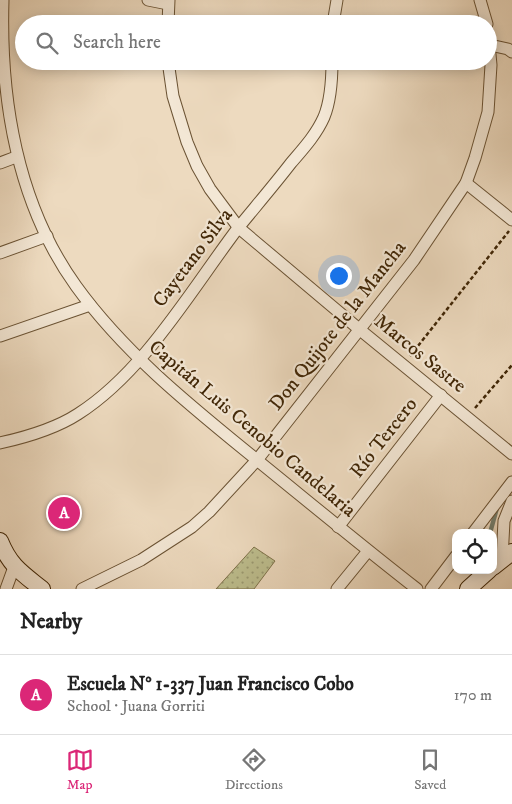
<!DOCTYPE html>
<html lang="en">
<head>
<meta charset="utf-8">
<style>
	:root { --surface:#fff; --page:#f2f2f2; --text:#222; --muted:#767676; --line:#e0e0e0; --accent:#db2777 }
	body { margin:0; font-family:"IM FELL DW Pica",serif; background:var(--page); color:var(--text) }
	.controls { position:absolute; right:15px; bottom:15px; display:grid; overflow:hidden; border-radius:10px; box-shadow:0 2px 12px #0003 }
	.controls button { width:45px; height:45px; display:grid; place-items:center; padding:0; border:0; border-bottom:1px solid var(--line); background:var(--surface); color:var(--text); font:25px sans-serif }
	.you { position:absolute; left:338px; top:275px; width:18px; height:18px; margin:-12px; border:4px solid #fff; border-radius:50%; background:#1a73e8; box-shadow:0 0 0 8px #1a73e833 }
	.badge { display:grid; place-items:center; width:32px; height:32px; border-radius:50%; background:var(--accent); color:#fff; font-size:16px; font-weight:700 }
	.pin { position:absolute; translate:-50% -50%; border:2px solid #fff; box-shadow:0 1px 5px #0006 }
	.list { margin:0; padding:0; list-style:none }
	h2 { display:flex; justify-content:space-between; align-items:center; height:65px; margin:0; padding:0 20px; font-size:21px }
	h2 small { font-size:16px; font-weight:400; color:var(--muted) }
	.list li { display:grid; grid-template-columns:32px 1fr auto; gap:15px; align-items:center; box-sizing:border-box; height:80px; padding:0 20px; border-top:1px solid var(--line) }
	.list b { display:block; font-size:19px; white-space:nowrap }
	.list p { margin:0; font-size:16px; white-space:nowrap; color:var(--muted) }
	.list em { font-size:16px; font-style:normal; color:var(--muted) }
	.icon { flex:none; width:28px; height:28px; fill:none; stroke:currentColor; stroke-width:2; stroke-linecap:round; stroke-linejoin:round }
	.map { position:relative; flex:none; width:512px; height:589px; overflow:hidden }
	.search { position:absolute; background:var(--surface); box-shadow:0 2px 12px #0003; left:15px; right:15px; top:15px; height:55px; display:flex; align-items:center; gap:12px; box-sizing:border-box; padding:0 18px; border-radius:28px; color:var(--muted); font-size:19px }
	.sheet { height:145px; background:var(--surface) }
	nav { display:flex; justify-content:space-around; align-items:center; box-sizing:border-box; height:70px; border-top:1px solid var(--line); background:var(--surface); font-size:14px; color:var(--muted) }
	nav a { display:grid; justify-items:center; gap:2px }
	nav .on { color:var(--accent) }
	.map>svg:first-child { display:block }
	.park { fill:url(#park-dots); stroke:#7e724a }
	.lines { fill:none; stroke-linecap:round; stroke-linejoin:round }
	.stream { stroke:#757f6e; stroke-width:4.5 }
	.street-casing { stroke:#6b5334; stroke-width:13 }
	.secondary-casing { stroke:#402606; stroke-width:18 }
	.path { stroke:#402606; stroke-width:2.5; stroke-dasharray:4 2.5; stroke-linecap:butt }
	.street { stroke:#f3e7d5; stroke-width:11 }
	.secondary { stroke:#f3e7d5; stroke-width:16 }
	.labels { text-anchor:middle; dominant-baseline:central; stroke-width:4.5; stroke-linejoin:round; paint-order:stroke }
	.street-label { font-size:20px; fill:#402606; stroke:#f3e7d5 }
</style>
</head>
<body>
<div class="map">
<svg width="512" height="589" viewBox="0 0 512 589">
	<defs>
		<pattern id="park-dots" width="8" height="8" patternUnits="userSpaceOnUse" patternTransform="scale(1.25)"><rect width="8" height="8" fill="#bdbe8e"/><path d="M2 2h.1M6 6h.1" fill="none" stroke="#9b9a72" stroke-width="1.8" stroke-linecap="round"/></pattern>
	</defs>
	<rect width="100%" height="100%" fill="#eddabf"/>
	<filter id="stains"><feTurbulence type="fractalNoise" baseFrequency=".004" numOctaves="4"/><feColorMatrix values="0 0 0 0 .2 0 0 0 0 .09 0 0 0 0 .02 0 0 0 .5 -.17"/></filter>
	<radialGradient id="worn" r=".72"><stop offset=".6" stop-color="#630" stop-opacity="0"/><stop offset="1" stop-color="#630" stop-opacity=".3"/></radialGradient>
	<path class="park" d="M254,547l21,14 -21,28h-38z"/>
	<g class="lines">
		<path class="stream" d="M490,533l7,-25"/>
		<defs>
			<g id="street">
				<path d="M3,0c-3,99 14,204 73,286 49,68 116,121 181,174 53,43 106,87 160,129"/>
				<path d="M148,0l20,4"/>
				<path d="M480,0l7,24"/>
				<path d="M168,24l1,-24"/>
				<path d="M333,24l4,-24"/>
				<path d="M490,45l18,4 4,3"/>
				<path d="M168,61l5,35 14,46 10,24 13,23 29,39 120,101 153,125"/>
				<path d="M0,163l16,-6"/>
				<path d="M466,183l46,37"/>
				<path d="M0,253l47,-17"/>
				<path d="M0,336l90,-31"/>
				<path d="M0,443c27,-6 55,-14 78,-29 66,-42 113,-124 160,-186 18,-22 36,-43 53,-65 12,-14 25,-28 33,-46 7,-17 8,-37 8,-56"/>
				<path d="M338,527l103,-132"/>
				<path d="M473,533l39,-51"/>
				<path d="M502,559l2,-38 8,-20"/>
				<path d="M6,589l8,-22"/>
				<path d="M82,589l59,-29 51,-33 17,-15 48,-52 157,-200 52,-77 9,-25 13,-46 3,-47 -3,-32"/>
				<path d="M337,589l31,-38"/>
				<path d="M431,589l25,-33"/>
			</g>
			<g id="secondary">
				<path d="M0,541c10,25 22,32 42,48"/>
				<path d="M493,567l19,-15"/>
				<path d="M468,589l21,-19"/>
			</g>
		</defs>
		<use href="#street" class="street-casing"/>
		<use href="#secondary" class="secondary-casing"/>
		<g class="path">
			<path d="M410,356l99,-125"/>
			<path d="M475,408l37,-43"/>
		</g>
		<use href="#street" class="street"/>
		<use href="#secondary" class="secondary"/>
	</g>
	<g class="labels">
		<g class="street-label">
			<text transform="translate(193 258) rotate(-53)">Cayetano Silva</text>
			<text transform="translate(338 326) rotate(-52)">Don Quijote de la Mancha</text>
			<text transform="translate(420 354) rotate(39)">Marcos Sastre</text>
			<text transform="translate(252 429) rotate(40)">Capitán Luis Cenobio Candelaria</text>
			<text transform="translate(384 438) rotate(-52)">Río Tercero</text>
		</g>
	</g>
	<rect width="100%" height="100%" filter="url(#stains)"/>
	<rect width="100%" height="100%" fill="url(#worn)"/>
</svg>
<div class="controls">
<button><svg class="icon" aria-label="locate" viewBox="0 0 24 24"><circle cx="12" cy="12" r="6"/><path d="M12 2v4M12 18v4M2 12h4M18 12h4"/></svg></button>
</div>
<div class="you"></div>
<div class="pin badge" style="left:64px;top:513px">A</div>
<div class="search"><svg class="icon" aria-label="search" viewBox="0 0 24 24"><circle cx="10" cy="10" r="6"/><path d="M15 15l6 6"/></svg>Search here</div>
</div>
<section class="sheet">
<h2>Nearby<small></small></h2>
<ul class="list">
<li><span class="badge">A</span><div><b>Escuela N° 1-337 Juan Francisco Cobo</b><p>School · Juana Gorriti</p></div><em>170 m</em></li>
</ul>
</section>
<nav>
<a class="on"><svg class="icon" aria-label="map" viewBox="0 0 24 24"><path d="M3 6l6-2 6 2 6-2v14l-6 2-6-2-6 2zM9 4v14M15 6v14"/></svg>Map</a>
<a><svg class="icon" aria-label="directions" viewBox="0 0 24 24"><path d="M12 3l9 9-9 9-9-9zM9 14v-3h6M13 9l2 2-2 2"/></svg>Directions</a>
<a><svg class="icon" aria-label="saved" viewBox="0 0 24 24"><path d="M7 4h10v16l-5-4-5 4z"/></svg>Saved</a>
</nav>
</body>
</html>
